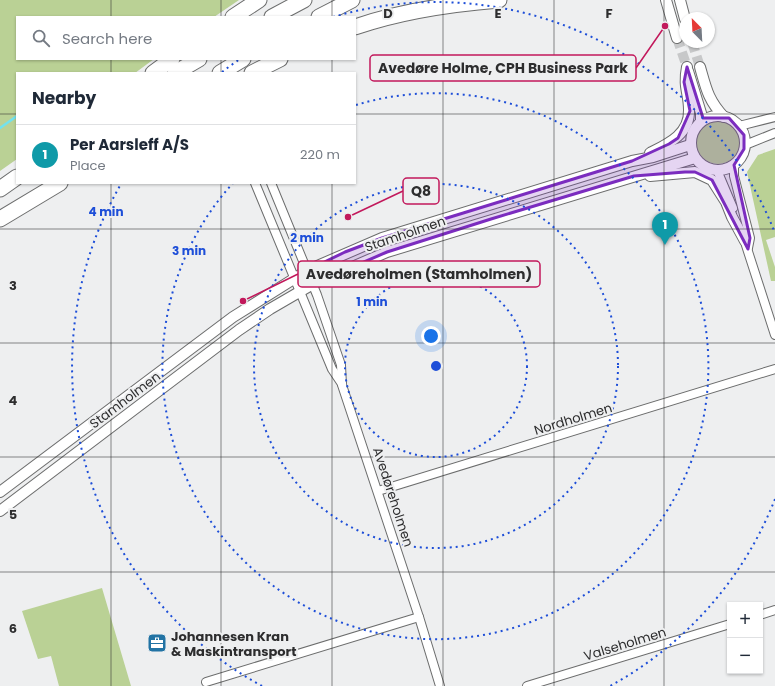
<!DOCTYPE html>
<html lang="en">
<head>
<meta charset="utf-8">
<style>
	:root { --surface:#fff; --page:#f6f6f7; --text:#1f2937; --muted:#747a83; --line:#e0e1e3; --accent:#b45309 }
	body { margin:0; font-family:Poppins,sans-serif; background:var(--page); color:var(--text) }
	.controls { position:absolute; right:12px; bottom:12px; display:grid; overflow:hidden; border-radius:0px; box-shadow:0 1px 3px #0004 }
	.controls button { width:36px; height:36px; display:grid; place-items:center; padding:0; border:0; border-bottom:1px solid var(--line); background:var(--surface); color:var(--text); font:20px sans-serif }
	.compass { position:absolute; left:679px; top:12px; width:36px; height:36px; border-radius:50%; background:var(--surface); box-shadow:0 1px 3px #0004; rotate:336deg }
	.you { position:absolute; left:431px; top:336px; width:14px; height:14px; margin:-10px; border:3px solid #fff; border-radius:50%; background:#1a73e8; box-shadow:0 0 0 6px #1a73e833 }
	.badge { display:grid; place-items:center; width:26px; height:26px; border-radius:50%; background:var(--accent); color:#fff; font-size:13px; font-weight:700 }
	.pin { position:absolute; translate:-50% -33px; filter:drop-shadow(0 1px 2px #0008) }
	.pin::after { content:''; position:absolute; top:21px; width:14px; height:12px; background:inherit; clip-path:polygon(0 0,100% 0,50% 100%) }
	.list { margin:0; padding:0; list-style:none }
	h2 { display:flex; justify-content:space-between; align-items:center; height:52px; margin:0; padding:0 16px; font-size:17px }
	h2 small { font-size:13px; font-weight:400; color:var(--muted) }
	.list li { display:grid; grid-template-columns:26px 1fr auto; gap:12px; align-items:center; box-sizing:border-box; height:60px; padding:0 16px; border-top:1px solid var(--line) }
	.list b { display:block; font-size:15px; white-space:nowrap }
	.list p { margin:0; font-size:13px; white-space:nowrap; color:var(--muted) }
	.list em { font-size:13px; font-style:normal; color:var(--muted) }
	.icon { flex:none; width:22px; height:22px; fill:none; stroke:currentColor; stroke-width:2; stroke-linecap:round; stroke-linejoin:round }
	.map { position:relative; flex:none; width:775px; height:686px; overflow:hidden }
	.search { position:absolute; background:var(--surface); box-shadow:0 1px 3px #0004; left:16px; top:16px; width:340px; height:44px; display:flex; align-items:center; gap:10px; box-sizing:border-box; padding:0 14px; border-radius:0px; color:var(--muted); font-size:15px }
	.panel { position:absolute; background:var(--surface); box-shadow:0 1px 3px #0004; left:16px; top:72px; width:340px; height:112px; border-radius:0px }
	.map>svg:first-child { display:block }
	.green { fill:#bad195 }
	.lines { fill:none; stroke-linecap:round; stroke-linejoin:round }
	.stream { stroke:#72e2ee; stroke-width:2.5 }
	.tertiary-tunnel { stroke:#c7c8c9; stroke-width:10; stroke-dasharray:10 5; stroke-linecap:butt }
	.minor-casing { stroke:#6c6d6d; stroke-width:10 }
	.tertiary-casing { stroke:#6c6d6d; stroke-width:12 }
	.motorway-casing { stroke:#6c6d6d; stroke-width:17 }
	.minor { stroke:#fff; stroke-width:8 }
	.tertiary { stroke:#fff; stroke-width:10 }
	.motorway { stroke:#fff; stroke-width:15 }
	.marked { fill:#7b2cbf; fill-opacity:0.2; stroke:#7b2cbf; stroke-width:3; stroke-linejoin:round }
	.grid { fill:none; stroke:#2d2d2e; stroke-width:1; stroke-opacity:0.55 }
	.ring { fill:none; stroke:#1d4ed8; stroke-width:2; stroke-dasharray:2 4 }
	.labels { text-anchor:middle; dominant-baseline:central; stroke-width:4; stroke-linejoin:round; paint-order:stroke }
	.street-label { font-size:13px; fill:#2d2d2e; stroke:#eeeff0 }
	.poi-label { font-size:13px; font-weight:bold; fill:#2d2d2e; stroke:#eeeff0; text-anchor:start }
	.grid-label { font-size:13px; text-anchor:middle; font-weight:bold; fill:#2d2d2e; stroke:#eeeff0; stroke-width:4; stroke-linejoin:round; paint-order:stroke }
	.centre { fill:#1d4ed8; stroke:#eeeff0; stroke-width:2 }
	.ring-label { font-size:12px; text-anchor:middle; font-weight:bold; fill:#1d4ed8; stroke:#eeeff0; stroke-width:4; stroke-linejoin:round; paint-order:stroke }
	.leader { fill:none; stroke:#c2185b; stroke-width:1.5 }
	.callout-dot { fill:#c2185b; stroke:#eeeff0; stroke-width:1.5 }
	.callout { fill:#eeeff0; stroke:#c2185b; stroke-width:1.5 }
	.callout-label { font-size:14px; text-anchor:middle; font-weight:bold; fill:#2d2d2e }
</style>
</head>
<body>
<div class="map">
<svg width="775" height="686" viewBox="0 0 775 686">
	<rect width="100%" height="100%" fill="#eeeff0"/>
	<g class="green">
		<path d="M0,0h239l-25,17h-197v42h137l-19,14h-118v86l-17,12z"/>
		<circle cx="718" cy="142" r="22"/>
		<path d="M775,149v88l-9,3 9,27v14h-4l-24,-109 11,-17z"/>
		<path d="M102,588l29,98h-72l-8,-30 -13,3 -16,-48z"/>
	</g>
	<g class="lines">
		<path class="stream" d="M0,128l17,-12"/>
		<g class="tertiary-tunnel">
			<path d="M677,38l10,29"/>
			<path d="M692,42l8,25"/>
		</g>
		<defs>
			<g id="minor">
				<path d="M739,126l36,-9"/>
				<path d="M745,145l30,-12"/>
				<path d="M734,165v11l16,62 -2,10"/>
				<path d="M717,170l16,38"/>
				<path d="M255,183l77,186 10,15"/>
				<path d="M271,183l46,112 24,70 1,20 77,232 21,69"/>
				<path d="M743,236l32,99"/>
				<path d="M378,491l397,-122"/>
				<path d="M760,615l15,-5"/>
				<path d="M206,682l213,-65"/>
				<path d="M527,686l203,-62"/>
			</g>
			<g id="tertiary">
				<path d="M666,0l11,38"/>
				<path d="M680,0l5,19"/>
				<path d="M700,67c6,21 8,33 24,50"/>
				<path d="M688,71l13,42v8"/>
				<circle cx="718" cy="143" r="27"/>
				<path d="M650,153c18,-9 40,-19 39,-43 0,-17 -6,-23 -2,-43"/>
				<path d="M650,176l45,-4 17,8 14,22 6,15 13,24"/>
				<path d="M0,492l233,-175 75,-47 74,-32 250,-77 21,-4 37,-12"/>
				<path d="M0,511l239,-181 31,-21 43,-25 74,-32 308,-94"/>
			</g>
			<g id="motorway">
				<path d="M233,17l26,-17"/>
				<path d="M272,17l32,-17"/>
				<path d="M319,17l33,-17"/>
				<path d="M355,27c46,-16 95,-23 144,-27"/>
				<path d="M153,73l19,-14"/>
				<path d="M175,73l24,-14"/>
				<path d="M220,73l23,-14"/>
				<path d="M252,73l28,-14"/>
				<path d="M0,189l17,-12"/>
				<path d="M0,219l60,-36"/>
			</g>
		</defs>
		<use href="#minor" class="minor-casing"/>
		<use href="#tertiary" class="tertiary-casing"/>
		<use href="#motorway" class="motorway-casing"/>
		<use href="#minor" class="minor"/>
		<use href="#tertiary" class="tertiary"/>
		<use href="#motorway" class="motorway"/>
	</g>
	<path class="marked" d="M687,67l16,51h26l15,17v14l-10,16 16,73 -2,11 -36,-69 -17,-8h-10l-51,4 -143,43 -104,33 -74,32 -5,-14 37,-18 37,-14 250,-77 37,-17 9,-6 12,-27 -6,-29z"/>
	<path class="grid" d="M111,0v17M221,0v17M332,0v17M443,0v686M554,0v686M664,0v686M111,59v14M221,59v14M332,59v14M0,114h17M355,114h420M111,183v503M221,183v503M332,183v503M0,229h775M0,343h775M0,457h775M0,572h775"/>
	<g class="ring">
		<circle cx="436" cy="366" r="91"/>
		<circle cx="436" cy="366" r="182"/>
		<path d="M356 105A273 273 0 1 1 233 183"/>
		<path d="M775 499A364 364 0 0 1 610 686M262 686A364 364 0 0 1 121 184M222 72A364 364 0 0 1 240 59M333 17A364 364 0 0 1 775 233"/>
	</g>
	<defs>
		<symbol id="office-square" viewBox="-11 -11 22 22"><rect x="-9" y="-9" width="18" height="18" rx="4" fill="#2273a4" stroke="#eeeff0"/><path d="M-6-3h4V-5.5h4V-3h4V5H-6ZM-1-4.5V-3h2v-1.5ZM-6 0V1H6V0Z" fill="#fff"/></symbol>
	</defs>
	<g fill-rule="evenodd">
		<use href="#office-square" x="146" y="632" width="22" height="22"/>
	</g>
	<g class="labels">
		<g class="street-label">
			<text transform="translate(405 234) rotate(-19)">Stamholmen</text>
			<text transform="translate(125 400) rotate(-37)">Stamholmen</text>
			<text transform="translate(573 419) rotate(-17)">Nordholmen</text>
			<text transform="translate(393 497) rotate(72)">Avedøreholmen</text>
			<text transform="translate(625 644) rotate(-17)">Valseholmen</text>
		</g>
		<g class="poi-label">
			<text x="171" y="636">Johannesen Kran<tspan x="171" dy="15">&amp; Maskintransport</tspan></text>
		</g>
	</g>
	<g class="grid-label">
		<text x="388" y="18">D</text>
		<text x="498" y="18">E</text>
		<text x="609" y="18">F</text>
		<text x="13" y="290">3</text>
		<text x="13" y="405">4</text>
		<text x="13" y="519">5</text>
		<text x="13" y="633">6</text>
	</g>
	<circle cx="436" cy="366" r="6" class="centre"/>
	<g class="ring-label">
		<text x="106" y="216">4 min</text>
		<text x="307" y="242">2 min</text>
		<text x="189" y="255">3 min</text>
		<text x="372" y="306">1 min</text>
	</g>
	<path class="leader" d="M665 26L636 68M348 217L403 191M243 301L298 274"/>
	<g class="callout-dot">
		<circle cx="665" cy="26" r="4"/>
		<circle cx="348" cy="217" r="4"/>
		<circle cx="243" cy="301" r="4"/>
	</g>
	<g class="callout">
		<rect x="370" y="55" width="266" height="26" rx="4"/>
		<rect x="403" y="178" width="36" height="26" rx="4"/>
		<rect x="298" y="261" width="242" height="26" rx="4"/>
	</g>
	<g class="callout-label">
		<text x="503" y="73">Avedøre Holme, CPH Business Park</text>
		<text x="421" y="196">Q8</text>
		<text x="419" y="279">Avedøreholmen (Stamholmen)</text>
	</g>
</svg>
<div class="controls">
<button>+</button>
<button>−</button>
</div>
<svg class="compass" viewBox="-18 -18 36 36"><path d="M0-13l5 13h-10z" fill="#e53935"/><path d="M0 13l5-13h-10z" fill="#747a83"/></svg>
<div class="you"></div>
<div class="pin badge" style="left:665px;top:245px;background:#0f9aa8">1</div>
<div class="search"><svg class="icon" aria-label="search" viewBox="0 0 24 24"><circle cx="10" cy="10" r="6"/><path d="M15 15l6 6"/></svg>Search here</div>
<section class="panel">
<h2>Nearby<small></small></h2>
<ul class="list">
<li><span class="badge" style="background:#0f9aa8">1</span><div><b>Per Aarsleff A/S</b><p>Place</p></div><em>220 m</em></li>
</ul>
</section>
</div>
</body>
</html>
